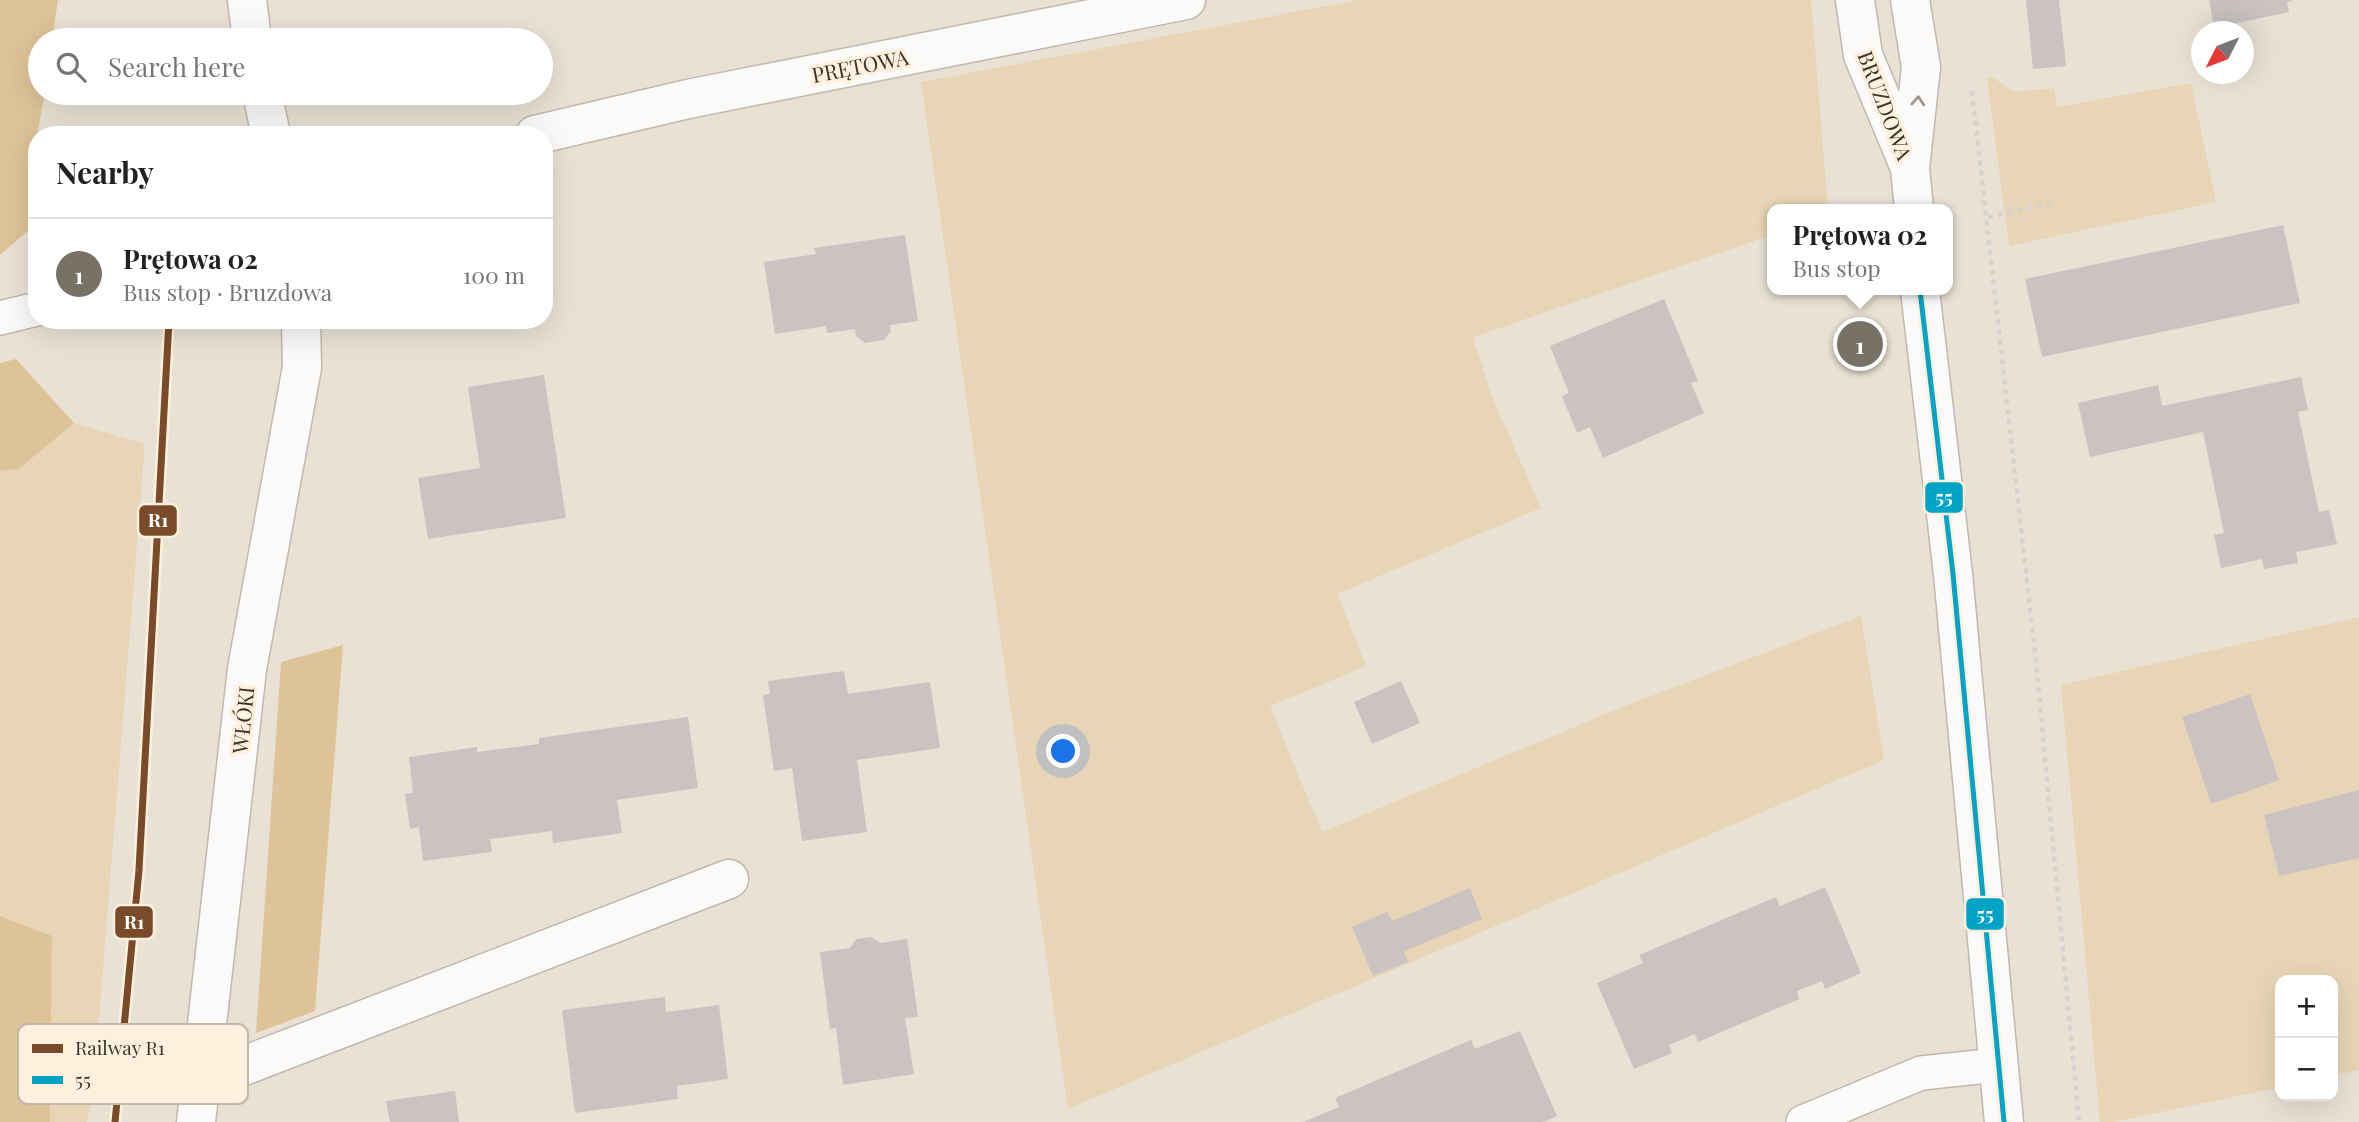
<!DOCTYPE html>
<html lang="en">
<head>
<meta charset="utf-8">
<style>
	:root { --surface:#fff; --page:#f6f6f6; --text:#222; --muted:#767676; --line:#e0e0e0; --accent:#777166 }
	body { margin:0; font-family:"Playfair Display",serif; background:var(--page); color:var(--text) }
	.controls { position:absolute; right:21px; bottom:21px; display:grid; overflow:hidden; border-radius:14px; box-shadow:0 7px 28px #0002 }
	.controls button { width:63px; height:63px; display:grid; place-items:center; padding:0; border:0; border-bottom:2px solid var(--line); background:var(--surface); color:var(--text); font:35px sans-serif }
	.compass { position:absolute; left:2191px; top:21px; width:63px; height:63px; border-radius:50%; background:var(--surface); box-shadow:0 7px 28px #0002; rotate:228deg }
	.you { position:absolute; left:1064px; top:752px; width:24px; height:24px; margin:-18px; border:5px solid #fff; border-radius:50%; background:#1a73e8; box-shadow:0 0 0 10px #1a73e833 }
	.badge { display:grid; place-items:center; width:46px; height:46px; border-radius:50%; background:var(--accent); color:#fff; font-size:23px; font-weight:700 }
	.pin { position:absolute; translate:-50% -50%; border:4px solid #fff; box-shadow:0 2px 7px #0006 }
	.popup { position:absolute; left:1767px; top:204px; width:186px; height:91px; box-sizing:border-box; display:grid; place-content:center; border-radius:14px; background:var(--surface); filter:drop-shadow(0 2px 5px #0005); font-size:23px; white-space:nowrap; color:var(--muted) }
	.popup b { font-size:26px; color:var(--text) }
	.popup::after { content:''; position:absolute; left:50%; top:100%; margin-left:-14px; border:14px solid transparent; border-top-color:var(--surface) }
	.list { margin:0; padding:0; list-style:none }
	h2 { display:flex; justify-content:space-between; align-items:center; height:91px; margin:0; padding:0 28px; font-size:30px }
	h2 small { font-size:23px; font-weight:400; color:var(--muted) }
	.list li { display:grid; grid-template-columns:46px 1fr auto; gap:21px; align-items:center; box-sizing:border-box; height:112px; padding:0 28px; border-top:2px solid var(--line) }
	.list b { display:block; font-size:26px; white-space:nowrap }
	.list p { margin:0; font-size:23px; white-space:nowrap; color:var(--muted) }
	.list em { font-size:23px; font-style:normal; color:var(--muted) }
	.icon { flex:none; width:38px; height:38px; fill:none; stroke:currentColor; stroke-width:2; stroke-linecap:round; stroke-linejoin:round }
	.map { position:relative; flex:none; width:2359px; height:1122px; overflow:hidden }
	.search { position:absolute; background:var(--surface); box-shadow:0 7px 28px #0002; left:28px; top:28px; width:525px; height:77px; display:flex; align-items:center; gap:18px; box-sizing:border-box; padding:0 24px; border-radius:38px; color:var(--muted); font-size:26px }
	.panel { position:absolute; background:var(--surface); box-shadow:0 7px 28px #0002; left:28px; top:126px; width:525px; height:203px; border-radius:28px }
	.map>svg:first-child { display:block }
	.green { fill:#e8d5b6 }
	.forest { fill:#dec398 }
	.building { fill:#cac3c2 }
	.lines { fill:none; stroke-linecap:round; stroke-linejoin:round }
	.lane-casing { stroke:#beb8ae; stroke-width:36 }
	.street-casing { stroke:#beb8ae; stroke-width:41 }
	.secondary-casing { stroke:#beb8ae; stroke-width:41 }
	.path { stroke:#d5d3d0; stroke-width:4.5; stroke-dasharray:5 5; stroke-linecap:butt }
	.lane { stroke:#fcfaf9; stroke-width:33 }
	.street { stroke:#fcfaf9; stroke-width:38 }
	.secondary { stroke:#fcfaf9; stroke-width:38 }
	.bus-1-casing { stroke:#fdf1de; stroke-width:10 }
	.bus-1 { stroke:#03a3c6; stroke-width:5 }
	.rail-1-casing { stroke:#fdf1de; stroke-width:12 }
	.rail-1 { stroke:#7a4b2a; stroke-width:7 }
	.oneway { stroke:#9b9792 }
	.labels { text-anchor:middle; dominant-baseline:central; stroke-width:7; stroke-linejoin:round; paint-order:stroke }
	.street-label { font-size:21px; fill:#3a342b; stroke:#fdf1de }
	.key { fill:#fdf1de; stroke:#c2b8a8; stroke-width:2 }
	.key-label { font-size:19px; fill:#3a342b }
	.line-badge { stroke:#fdf1de; stroke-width:2.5 }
	.badge-label { font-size:19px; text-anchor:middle; font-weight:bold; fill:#fff }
</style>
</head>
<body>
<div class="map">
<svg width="2359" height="1122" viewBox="0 0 2359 1122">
	<rect width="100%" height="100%" fill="#e9e1d4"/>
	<g class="green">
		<path d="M1358,0h453l17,209h-56v26l-299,102 18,57 50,114 -204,86 29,72 -96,40 52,126 303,-126 236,-90 23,144 -816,349 -147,-1027z"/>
		<path d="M1993,77l20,15 41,-4 3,19 134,-24 25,119 -207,44 -22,-168z"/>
		<path d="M74,423l71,21 -52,650 -6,28h-37l2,-185 -52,-21v-445l19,-2z"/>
		<path d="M2359,617v453l-26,6v-96h-53v107l-166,35h-14l-39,-437z"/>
	</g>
	<g class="forest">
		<path d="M0,0h58l-6,40h-12v53h5l-8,42v88l-37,32z"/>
		<path d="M16,359l58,64 -55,46 -19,2v-108z"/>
		<path d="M343,645l-28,366 -59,22 25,-371z"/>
		<path d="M0,916l52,20 -2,186h-50z"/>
	</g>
	<g class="building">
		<path d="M2026,0h33l7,66 -33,3z"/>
		<path d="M2209,0h83v1l-5,1 2,10 -75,16z"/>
		<path d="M2283,225l17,78 -258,54 -17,-78z"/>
		<path d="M905,235l13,86 -28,4 1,6 -7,9 -19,3 -9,-7 -1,-7 -28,4 -1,-7 -51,8 -11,-72 52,-8 -2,-6z"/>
		<path d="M1664,299l34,82 -7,2 13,30 -101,45 -13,-31 -13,6 -15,-37 7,-3 -19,-47z"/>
		<path d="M544,375l22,143 -138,21 -10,-61 62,-10 -12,-81z"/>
		<path d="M2301,377l7,33 -10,2 21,100 10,-2 8,34 -41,8 2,11 -34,6 -2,-10 -41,9 -7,-33 10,-2 -21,-101 -113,25 -12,-54 80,-18 4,21z"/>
		<path d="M844,671l4,23 82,-12 10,66 -83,12 10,72 -65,9 -10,-73 -18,3 -11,-76 7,-1 -2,-13z"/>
		<path d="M1401,681l19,42 -48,21 -18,-42z"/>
		<path d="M2250,694l29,86 -68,24 -29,-87z"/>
		<path d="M688,717l10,71 -81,12 5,33 -69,10 -1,-12 -62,8 2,13 -69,9 -4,-34 -9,2 -5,-35 8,-1 -4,-36 68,-10v5l62,-8v-6z"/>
		<path d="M2359,790v68l-80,18 -15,-61z"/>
		<path d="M1825,887l36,86 -36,16 -3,-8 -25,10 2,8 -101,43 -3,-8 -26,11 3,8 -38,16 -37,-86 46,-20 -4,-8 137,-58 4,9z"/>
		<path d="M1470,888l12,31 -78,32 4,11 -35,14 -21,-49 35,-15 6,9z"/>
		<path d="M871,937l9,6 27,-4 11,78 -13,1 9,56 -71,11 -7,-57 -6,1 -10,-77 30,-4 6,-9z"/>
		<path d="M665,997l1,15 53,-7 9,74 -51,7 1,13 -103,14 -13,-103z"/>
		<path d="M1520,1031l37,85 -14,6h-240l36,-15 -4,-9 136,-58 4,9z"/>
		<path d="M455,1091l4,31h-69l-4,-21z"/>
	</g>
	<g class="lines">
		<defs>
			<g id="lane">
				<path d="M0,318l37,-9"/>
				<path d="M1803,1122l118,-49 77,-8"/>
			</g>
			<g id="street">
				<path d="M247,0l5,40"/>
				<path d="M262,93l9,42"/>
				<path d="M535,135l153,-36 498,-99"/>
				<path d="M202,1082l527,-203"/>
				<path d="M196,1122l51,-453 55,-302 -1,-47"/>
			</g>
			<g id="secondary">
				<path d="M1855,0l8,55 47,113"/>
				<path d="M1910,0l11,67 -11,101 4,41"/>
				<path d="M1920,290l33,284 51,548"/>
			</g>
		</defs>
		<use href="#lane" class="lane-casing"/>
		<use href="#street" class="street-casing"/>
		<use href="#secondary" class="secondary-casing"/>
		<g class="path">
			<path d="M1972,91l64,571 43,460"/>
			<path d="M1988,217l64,-14"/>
		</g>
		<use href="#lane" class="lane"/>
		<use href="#street" class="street"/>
		<use href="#secondary" class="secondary"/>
		<defs>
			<path id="bus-1" d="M1920,290l33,284 51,548"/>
		</defs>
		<use href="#bus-1" class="bus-1-casing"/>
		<use href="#bus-1" class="bus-1"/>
		<defs>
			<path id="rail-1" d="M115,1122l24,-252 30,-550"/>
		</defs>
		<use href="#rail-1" class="rail-1-casing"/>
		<use href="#rail-1" class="rail-1"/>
	</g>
	<defs><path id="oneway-chevron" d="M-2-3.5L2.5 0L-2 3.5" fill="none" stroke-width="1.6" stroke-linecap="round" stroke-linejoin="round" transform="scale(1.75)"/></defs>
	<use class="oneway" href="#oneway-chevron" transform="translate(1918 101) rotate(-86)"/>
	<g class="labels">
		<g class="street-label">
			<text transform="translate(860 65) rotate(-11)">PRĘTOWA</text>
			<text transform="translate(1886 105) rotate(69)">BRUZDOWA</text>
			<text transform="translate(242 720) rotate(-84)">WŁÓKI</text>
		</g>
	</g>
	<rect x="18" y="1024" width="230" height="80" rx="10" class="key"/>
	<rect x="32" y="1044" width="31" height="9" fill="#7a4b2a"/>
	<rect x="32" y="1076" width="31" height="8" fill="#03a3c6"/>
	<g class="key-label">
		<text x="75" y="1055">Railway R1</text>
		<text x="75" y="1087">55</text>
	</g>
	<g class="line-badge">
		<rect x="1924" y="481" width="40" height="33" rx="7" fill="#03a3c6"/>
		<rect x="138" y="504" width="40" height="33" rx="7" fill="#7a4b2a"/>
		<rect x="1965" y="897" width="40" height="34" rx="7" fill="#03a3c6"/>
		<rect x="114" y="905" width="40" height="34" rx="7" fill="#7a4b2a"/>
	</g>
	<g class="badge-label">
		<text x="1944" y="504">55</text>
		<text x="158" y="527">R1</text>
		<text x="1985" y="921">55</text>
		<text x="134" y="929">R1</text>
	</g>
</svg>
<div class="controls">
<button>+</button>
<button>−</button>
</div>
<svg class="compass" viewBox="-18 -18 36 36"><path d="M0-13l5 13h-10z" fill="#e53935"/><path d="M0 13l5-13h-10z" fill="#767676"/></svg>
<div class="you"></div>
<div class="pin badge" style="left:1860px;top:344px">1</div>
<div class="popup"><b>Prętowa 02</b>Bus stop</div>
<div class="search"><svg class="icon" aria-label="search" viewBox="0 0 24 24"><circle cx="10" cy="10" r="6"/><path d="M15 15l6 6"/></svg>Search here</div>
<section class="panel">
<h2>Nearby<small></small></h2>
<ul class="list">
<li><span class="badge">1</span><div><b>Prętowa 02</b><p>Bus stop · Bruzdowa</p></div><em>100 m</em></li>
</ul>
</section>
</div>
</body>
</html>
